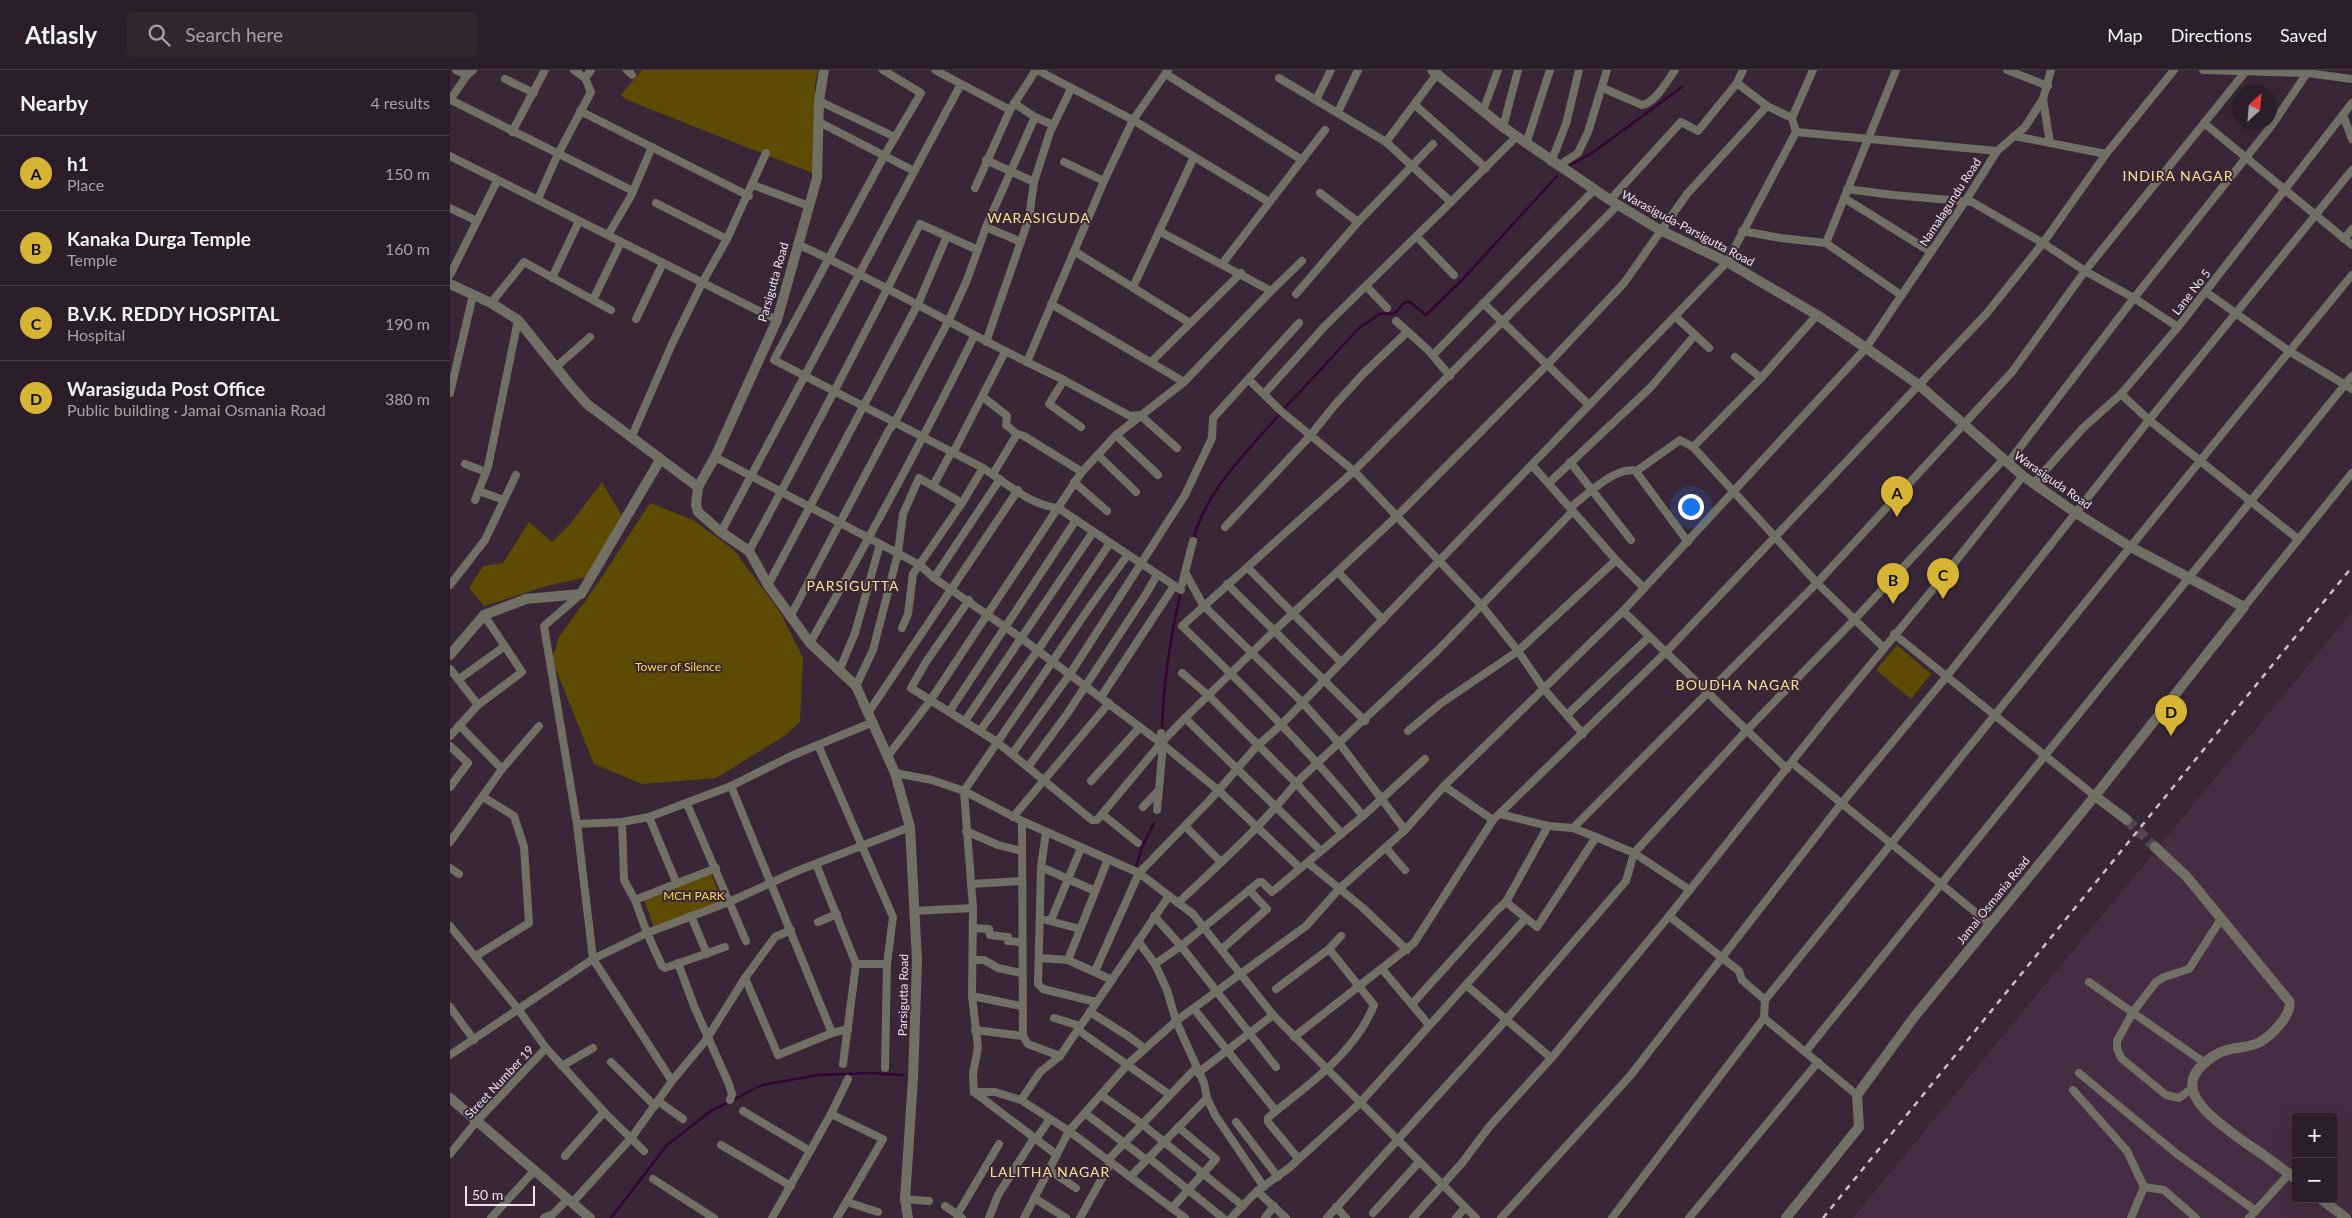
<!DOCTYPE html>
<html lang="en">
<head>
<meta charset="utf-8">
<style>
	:root { --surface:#2b1d29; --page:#332631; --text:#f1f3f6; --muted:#a6a2a8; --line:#473b46; --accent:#d8b434 }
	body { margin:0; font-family:Lato,sans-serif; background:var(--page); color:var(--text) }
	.controls { position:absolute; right:15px; bottom:15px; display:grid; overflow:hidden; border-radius:5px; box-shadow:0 5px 20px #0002 }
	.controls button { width:45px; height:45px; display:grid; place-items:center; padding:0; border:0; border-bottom:1px solid var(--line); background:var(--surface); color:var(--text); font:25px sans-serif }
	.compass { position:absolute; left:1782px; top:15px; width:45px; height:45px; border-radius:50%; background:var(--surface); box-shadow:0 5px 20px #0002; rotate:26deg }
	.scale { position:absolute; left:15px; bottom:12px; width:70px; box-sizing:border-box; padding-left:5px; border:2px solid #eee2ec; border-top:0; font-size:14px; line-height:18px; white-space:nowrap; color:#eee2ec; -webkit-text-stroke:4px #392737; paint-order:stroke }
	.you { position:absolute; left:1240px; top:436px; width:18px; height:18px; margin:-12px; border:4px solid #fff; border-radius:50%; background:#1a73e8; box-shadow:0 0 0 8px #1a73e833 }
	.badge { display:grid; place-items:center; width:32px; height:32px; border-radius:50%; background:var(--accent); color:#111; font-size:16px; font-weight:700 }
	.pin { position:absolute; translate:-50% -41px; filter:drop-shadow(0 1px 2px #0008) }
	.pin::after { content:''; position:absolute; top:26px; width:18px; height:15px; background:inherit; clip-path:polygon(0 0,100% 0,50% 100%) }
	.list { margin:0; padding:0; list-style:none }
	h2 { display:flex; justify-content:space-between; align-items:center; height:65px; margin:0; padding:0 20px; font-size:21px }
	h2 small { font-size:16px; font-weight:400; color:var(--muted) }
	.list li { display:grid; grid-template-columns:32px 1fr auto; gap:15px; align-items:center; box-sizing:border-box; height:75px; padding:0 20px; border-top:1px solid var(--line) }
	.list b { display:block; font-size:19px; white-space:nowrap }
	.list p { margin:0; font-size:16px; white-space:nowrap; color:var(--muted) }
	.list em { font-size:16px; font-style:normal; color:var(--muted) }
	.icon { flex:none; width:28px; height:28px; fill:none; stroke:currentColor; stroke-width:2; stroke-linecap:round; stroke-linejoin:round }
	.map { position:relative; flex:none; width:1902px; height:1148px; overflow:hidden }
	header { display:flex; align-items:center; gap:30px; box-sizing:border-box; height:70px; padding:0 25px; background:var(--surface); border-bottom:1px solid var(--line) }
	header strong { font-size:24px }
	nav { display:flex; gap:28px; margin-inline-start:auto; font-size:18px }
	.search { width:350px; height:45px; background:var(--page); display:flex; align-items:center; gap:12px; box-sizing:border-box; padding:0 18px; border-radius:5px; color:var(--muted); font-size:19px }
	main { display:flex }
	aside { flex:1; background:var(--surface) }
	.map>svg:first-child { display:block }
	.built { fill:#452e43; fill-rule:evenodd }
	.green { fill:#5d4b03 }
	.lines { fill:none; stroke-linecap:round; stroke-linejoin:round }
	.stream { stroke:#350334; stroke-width:2.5 }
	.tertiary-tunnel { stroke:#544352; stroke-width:10; stroke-dasharray:10 5; stroke-linecap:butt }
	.minor { stroke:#726f64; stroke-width:8 }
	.tertiary { stroke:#726f64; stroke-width:10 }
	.rail { stroke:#ccbeca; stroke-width:2.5; stroke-dasharray:6 6; stroke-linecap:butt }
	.labels { text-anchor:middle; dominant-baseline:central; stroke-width:4; stroke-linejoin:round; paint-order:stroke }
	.street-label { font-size:12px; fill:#eee2ec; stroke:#392737 }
	.park-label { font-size:12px; fill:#fed64d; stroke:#392737 }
	.neighbourhood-label { font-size:14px; letter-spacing:1px; fill:#f9e194; stroke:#392737 }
</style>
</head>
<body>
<header>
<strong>Atlasly</strong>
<div class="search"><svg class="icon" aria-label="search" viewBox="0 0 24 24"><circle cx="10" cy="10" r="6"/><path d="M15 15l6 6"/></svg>Search here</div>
<nav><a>Map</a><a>Directions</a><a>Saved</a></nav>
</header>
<main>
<aside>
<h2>Nearby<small>4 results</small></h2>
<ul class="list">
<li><span class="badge">A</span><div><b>h1</b><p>Place</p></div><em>150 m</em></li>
<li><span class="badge">B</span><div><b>Kanaka Durga Temple</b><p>Temple</p></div><em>160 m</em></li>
<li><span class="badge">C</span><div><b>B.V.K. REDDY HOSPITAL</b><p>Hospital</p></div><em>190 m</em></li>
<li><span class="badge">D</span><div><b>Warasiguda Post Office</b><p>Public building · Jamai Osmania Road</p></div><em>380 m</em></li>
</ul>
</aside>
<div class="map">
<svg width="1902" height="1148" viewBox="0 0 1902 1148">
	<rect width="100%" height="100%" fill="#392737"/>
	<path class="built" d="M1902,542v606h-499zM1846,1047h37v82h-37z"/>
	<g class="green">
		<path d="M192,0h176l-3,15v89l-188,-74 -6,-5z"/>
		<path d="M152,412l20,34 -34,61 -38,8 -66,21 -15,-18 14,-22 20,-3 26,-41 23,20 19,-19z"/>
		<path d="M200,433l43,17 41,30 46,62 23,46 -3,63 -14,14 -70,43 -74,6 -48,-20 -42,-104 7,-23 41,-57z"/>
		<path d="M1447,575l34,29 -20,25 -35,-29z"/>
		<path d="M260,801l13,32 -69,24 -12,-33z"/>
	</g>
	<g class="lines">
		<g class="stream">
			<path d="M1120,95l22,-12 90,-66"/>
			<path d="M834,339l75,-81 21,-14 15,-1 10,-11h5l16,13 35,-34 96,-105"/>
			<path d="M743,470c14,-51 52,-86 86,-125"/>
			<path d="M712,662c1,-48 8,-94 19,-140"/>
			<path d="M686,797l6,-20 12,-24"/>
			<path d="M161,1148l56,-73 44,-34 51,-26 56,-10 52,-2 33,2"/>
		</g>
		<path class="tertiary-tunnel" d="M1677,750l28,27"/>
		<g class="minor">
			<path d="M6,0l11,5"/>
			<path d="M124,0l11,8"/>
			<path d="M177,0l5,5"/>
			<path d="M433,0l38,23 -37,63 -110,204 209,108 -21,35 -49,71 -5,40 -6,14"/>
			<path d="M485,0l75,40"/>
			<path d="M587,0l96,50 136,82"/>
			<path d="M1557,0l41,16"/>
			<path d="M1753,0l104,3 45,6"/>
			<path d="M716,4l136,86"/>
			<path d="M987,4l-51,68 65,60 65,-65"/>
			<path d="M829,8l107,64"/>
			<path d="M55,9l29,14"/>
			<path d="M1287,13l30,23 25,12"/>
			<path d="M1153,18l39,17c14,-3 25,-24 33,-35"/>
			<path d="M1593,29l7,44"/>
			<path d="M0,30l17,-25 6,-5"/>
			<path d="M1,30l182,91"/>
			<path d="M866,30l15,-30"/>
			<path d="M369,31l76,36"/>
			<path d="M965,35l71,63"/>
			<path d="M130,41l169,85"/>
			<path d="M1033,41l15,-41"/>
			<path d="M888,42l20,-42"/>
			<path d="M1893,45l9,24"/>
			<path d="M585,47l18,8"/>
			<path d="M369,52l95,49"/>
			<path d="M1754,53l148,122"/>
			<path d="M1053,57l15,-57"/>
			<path d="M62,62l33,-62"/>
			<path d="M1346,62l-4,-14 21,-48"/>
			<path d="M1564,66l92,18"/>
			<path d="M1076,74l24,-74"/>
			<path d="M0,86l327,164"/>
			<path d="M536,90l48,22"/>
			<path d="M614,92l40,19"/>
			<path d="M1101,92l15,-38 13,-54"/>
			<path d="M1108,96l20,-13 10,-21 19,-62"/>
			<path d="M303,115l56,21"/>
			<path d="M525,118l35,-78 26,-40"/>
			<path d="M1397,119l46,6 79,7 71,41 42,28 49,27 44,29"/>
			<path d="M870,123l38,29"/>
			<path d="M1394,128l87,54"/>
			<path d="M88,129l20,-45 33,-62 -6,-14 6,-8"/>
			<path d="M1160,130l71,-78 17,9 39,-48 6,-13"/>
			<path d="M206,133l71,36"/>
			<path d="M0,138l27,13"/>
			<path d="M536,157l35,15"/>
			<path d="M709,161l112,60"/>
			<path d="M1292,161l39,7 45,5 75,52"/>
			<path d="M158,165l23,-39 21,-49"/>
			<path d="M967,167l37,38"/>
			<path d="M1894,169l8,-10"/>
			<path d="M1376,173l70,-173"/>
			<path d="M347,174c91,41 176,94 267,136l-15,24 32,23"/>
			<path d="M624,181l116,72"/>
			<path d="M772,194l103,-134"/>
			<path d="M0,205l47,-94"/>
			<path d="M102,208l27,-57"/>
			<path d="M916,216l21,22"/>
			<path d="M683,217l61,-130"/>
			<path d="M1756,222l83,59 63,38"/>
			<path d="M846,224l62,-72 75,-78"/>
			<path d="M143,230l28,-58"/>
			<path d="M41,233l33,-41 87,48"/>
			<path d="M1033,233l106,102"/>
			<path d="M601,234l133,78"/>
			<path d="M1367,245l-56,63 -68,69 124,136 67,65"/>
			<path d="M1225,246l34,32"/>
			<path d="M186,249l27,-56"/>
			<path d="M946,251l32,29 22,26"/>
			<path d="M536,272l43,-124 5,-36 16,-50 21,-43"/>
			<path d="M983,285l161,-165"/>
			<path d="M1285,287l26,21"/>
			<path d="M577,292l77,-181 29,-61 35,-50"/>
			<path d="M701,292l90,-89"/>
			<path d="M106,297l34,-30"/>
			<path d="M610,308l70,38 10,-1 37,33"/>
			<path d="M799,310l33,32 72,59 128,135 36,45 26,38 39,45"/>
			<path d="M0,323l23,-98"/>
			<path d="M814,324l60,-67 127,-125"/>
			<path d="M1671,324l28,26 149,119"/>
			<path d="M533,327l24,19 -1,9 11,9 -24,40"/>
			<path d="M567,364l7,2 58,36"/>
			<path d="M666,365l42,40"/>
			<path d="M182,366l40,-92 30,-61 25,-44 39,-86"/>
			<path d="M504,381l51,-99"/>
			<path d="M648,385l38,37"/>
			<path d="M265,387l205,108 14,13 87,60 140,105 57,47 82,78"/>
			<path d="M1120,392l61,78"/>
			<path d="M1558,393l126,-165 138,-173 35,-52"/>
			<path d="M15,394l21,8"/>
			<path d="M1082,395l84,95 28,28"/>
			<path d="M533,398c23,15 47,37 75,40l123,82"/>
			<path d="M624,412l33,29"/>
			<path d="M1099,413l101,-95 45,-53"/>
			<path d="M1584,413l49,-55 38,-34 57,-67 174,-224"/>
			<path d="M483,416l19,-35"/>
			<path d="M29,421l25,9"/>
			<path d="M25,430l13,-33 30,-147"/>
			<path d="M1120,438c16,-13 47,-43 67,-37"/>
			<path d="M775,457l85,-91 24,-30 30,-33 43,-41"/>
			<path d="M271,462l240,-448"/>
			<path d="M1238,472l-51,-69 1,-3 42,-30 13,7"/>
			<path d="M299,481c59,-109 116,-217 171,-327l58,26"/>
			<path d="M798,498l93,94"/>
			<path d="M735,502l18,33 99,97 38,42 65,86"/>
			<path d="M888,502l45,48"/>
			<path d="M484,508l66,-99"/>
			<path d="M732,514l11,-43"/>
			<path d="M777,514l138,137"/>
			<path d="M0,515l35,-45 31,-65"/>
			<path d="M318,515l150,-281 29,-68"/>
			<path d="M131,524l-37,32 33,198 16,135 79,122"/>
			<path d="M519,530l-43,62 -15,26 86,54 95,78h5l64,-77 24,-25 89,-87 123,-115 150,-151 77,-82 63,-89 80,-88"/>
			<path d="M1794,537l108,-134"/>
			<path d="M1173,541l164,158"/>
			<path d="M341,545l98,-185 6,-8 53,-100 19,-42 19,-53 49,-110 -21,-14"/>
			<path d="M1444,564l201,162"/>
			<path d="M360,573c57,-101 113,-202 164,-307"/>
			<path d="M0,599l28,36"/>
			<path d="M389,601l16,-38 25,-89"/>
			<path d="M732,603l27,23 87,87 46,51"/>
			<path d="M9,609l46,-33"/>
			<path d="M406,616l17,-36 25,-97 5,-39 16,-36 43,25"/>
			<path d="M651,627l73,-111"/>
			<path d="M499,642l127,-192"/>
			<path d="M418,643l150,-223"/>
			<path d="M1117,645l82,-78"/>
			<path d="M735,648l136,133"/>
			<path d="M515,651l128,-189"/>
			<path d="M9,655l43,44"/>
			<path d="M530,661l58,-81 72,-107"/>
			<path d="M958,661l32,-27 78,-53 98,-91"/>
			<path d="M0,666l28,-31 44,-33 -38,-57"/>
			<path d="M368,675l75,172 -6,47 -2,104"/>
			<path d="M0,676l18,17 -18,24"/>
			<path d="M562,684l58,-80 115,-179 27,-57 1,-20 86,-95"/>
			<path d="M437,687l43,-56 151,-228 35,-38 68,-53 87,-91 31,-30"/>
			<path d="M1342,693l198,161"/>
			<path d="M578,697l39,-53 79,-120 11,-19"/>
			<path d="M445,703l37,7 32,11 58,30 117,52 30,23 24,18 80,101 203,203"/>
			<path d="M641,711l49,-54"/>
			<path d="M281,716l101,247"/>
			<path d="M994,716l49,34"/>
			<path d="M237,734l59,137"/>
			<path d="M693,737l15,-16"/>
			<path d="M707,740l5,-54 -1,-23"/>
			<path d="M652,744l36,29"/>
			<path d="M1050,744l48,12 25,2 23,9 38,16 56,37"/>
			<path d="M913,746c-56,-68 -118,-129 -181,-190l172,-155 264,-266"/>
			<path d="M199,747l27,65"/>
			<path d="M563,747l96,-114"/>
			<path d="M572,751l1,215 5,8 32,12"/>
			<path d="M172,752l2,58 11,20 12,33 15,33 3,2 60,-21"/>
			<path d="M127,754l45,-2 27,-5 82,-31 60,-30 80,-33"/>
			<path d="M735,756l36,36"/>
			<path d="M1123,758l244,-245 195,-211 73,-101 161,-200"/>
			<path d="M516,761l32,14 23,6"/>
			<path d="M596,762l-5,35 -3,117 5,5 53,13"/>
			<path d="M0,772l52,-73 37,-43"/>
			<path d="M936,778l19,22"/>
			<path d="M858,793l54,44 45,43"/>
			<path d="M366,794l40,100 -13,100"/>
			<path d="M591,797l54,24"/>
			<path d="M0,798l9,6"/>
			<path d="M521,814l50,-3"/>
			<path d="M185,830l81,-32"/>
			<path d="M1056,832l31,25 59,-90"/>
			<path d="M728,833c41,-39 83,-76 118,-120l141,-132 136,-140"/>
			<path d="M464,841l59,-3"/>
			<path d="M241,846l16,38"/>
			<path d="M704,846l27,30 95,121"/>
			<path d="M1219,846l70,55 3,9 23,20 -1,18 93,77"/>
			<path d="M596,850l34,9"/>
			<path d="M601,850l30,-72"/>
			<path d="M368,852l19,-8"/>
			<path d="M0,856l68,83 28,39 58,64 40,39"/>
			<path d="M523,858l16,1 1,6 18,2v4l13,1"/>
			<path d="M688,871l17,23 12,26 9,31 28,62 3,15 8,17 49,72"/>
			<path d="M772,879l45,-40 -18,-19"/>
			<path d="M26,886l53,-33 -5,-76 -10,-31 -31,-19"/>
			<path d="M589,888l29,2 44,20"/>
			<path d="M523,890h11l14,8 23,5"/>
			<path d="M618,890l40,-101"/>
			<path d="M228,893l16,43 34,76 4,12 -2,6"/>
			<path d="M406,894h31"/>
			<path d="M705,894l26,-18 78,-64h3l10,10 91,-76 62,-57"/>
			<path d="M932,899l47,56"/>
			<path d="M645,901l44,-98 70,-72 48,-55 25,-22 445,-462 69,-130 201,19"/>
			<path d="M295,908l33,77 54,-22 16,-4"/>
			<path d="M1639,912l116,81"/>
			<path d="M1016,915l85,73"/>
			<path d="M826,919l53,-40 12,-13"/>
			<path d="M522,926l49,10"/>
			<path d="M1315,930c196,-242 389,-485 587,-725"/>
			<path d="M962,934l85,-94 9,-8 42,-76"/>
			<path d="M0,937l24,33"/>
			<path d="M744,939l82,102c37,-30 79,-59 98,-106l-45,-56"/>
			<path d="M640,942l38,24 16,12"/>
			<path d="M604,948l26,8"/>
			<path d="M525,960l48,6"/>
			<path d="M628,960l92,65"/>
			<path d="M844,967l120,-94 79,-123 173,-168 321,-339 56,-70 63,-89 68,-84"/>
			<path d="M1356,981l546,-675"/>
			<path d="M0,985l143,-96 54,-26 82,-31 68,-31 113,-44"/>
			<path d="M161,992l44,44"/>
			<path d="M112,996l31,-18"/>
			<path d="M748,1003l75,-58"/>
			<path d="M1629,1003l98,81 79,57"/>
			<path d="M1741,1019l-12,9 -13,-3 -45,-37 -4,-10v-7l16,-29 23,-30 8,-5 25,-8 32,-50"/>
			<path d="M1623,1020l54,61 17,36"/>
			<path d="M524,1022h21l26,8 48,31 116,87"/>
			<path d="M651,1025l41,29 101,82"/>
			<path d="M571,1030l19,-28 20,-16 109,-160"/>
			<path d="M208,1031l25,18"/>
			<path d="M293,1041l67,40"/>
			<path d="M826,1041l-8,7v4l30,36"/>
			<path d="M635,1043l60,46 4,-1 74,60"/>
			<path d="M381,1044l52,25 -46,79"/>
			<path d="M786,1052l42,55"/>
			<path d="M586,1069l14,-20"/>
			<path d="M271,1075l70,41"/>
			<path d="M0,1084l26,-32 70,-74"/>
			<path d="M607,1085l-83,-63 -1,-18 5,-27 -6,-51 1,-88 -9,-117 127,-186 36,-49"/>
			<path d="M115,1086l39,-44"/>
			<path d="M658,1090l88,-92"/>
			<path d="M599,1100l27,18"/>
			<path d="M680,1107l77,-79"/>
			<path d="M203,1109l61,39"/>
			<path d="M807,1121l29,27"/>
			<path d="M584,1128l32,20"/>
			<path d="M455,1129l24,2"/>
			<path d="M397,1132l31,10"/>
			<path d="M122,1133l60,-66 40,-56 34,-41 39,-62 30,-41 16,-7"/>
			<path d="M495,1136l17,12"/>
			<path d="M886,1137l10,11"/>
			<path d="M722,1138l44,-49 -38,-32"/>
			<path d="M923,1143l46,-51"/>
			<path d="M507,1145l42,-71"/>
			<path d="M41,1148l43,-47"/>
			<path d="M94,1148l9,-4 15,-15"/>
			<path d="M322,1148l59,-104 17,-35"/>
			<path d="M539,1148l9,-23 36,-57"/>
			<path d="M574,1148l45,-87 59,-67 48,-43 130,-95 33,-37 66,-59 39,-44 179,-175 243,-263 100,-148 31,-49 28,-24 18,-28 8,-29"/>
			<path d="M630,1148l31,-56"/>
			<path d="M781,1148l26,-27 32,-23 71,-65 165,-184"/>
			<path d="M815,1148l9,-12"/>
			<path d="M877,1148l178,-197 121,-140 8,-28 112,-122 108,-111 149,-160"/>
			<path d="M963,1148l49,-55 27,-36 65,-72 115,-139 160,-201 119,-144 75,-95"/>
			<path d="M1006,1148l9,-10"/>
			<path d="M1051,1148l129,-142 211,-272 106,-128 202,-256 203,-250"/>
			<path d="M1162,1148l152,-200"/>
			<path d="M1239,1148l129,-156"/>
			<path d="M1681,1148l13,-31 20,3 32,28"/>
			<path d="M1799,1148l40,-44"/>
		</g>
		<g class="tertiary">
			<path d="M982,0l71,57 107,73 50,30 67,32 90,53 49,33 53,37 104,91 53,37 53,33 115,61 -149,189 -180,220 -58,79 2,32 -73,91"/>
			<path d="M0,214l41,19 27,17 53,66 16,18 111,83 -2,18 2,7 23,20 28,19 19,34 42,58 46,43 39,87 15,54 7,134 -4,118 -8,120 3,19"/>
			<path d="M248,417l17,-30 62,-137 40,-142 2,-77 5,-31"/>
			<path d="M0,585l34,-40 42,-16 55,-5 79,-134"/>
			<path d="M1645,726l32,24"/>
			<path d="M1705,777l32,30 102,124c4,13 -18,35 -29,41 -12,7 -28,4 -41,11 -58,32 -8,64 24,88 18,12 36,25 53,38"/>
			<path d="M0,1028l140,120"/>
			<path d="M1871,1129l25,19"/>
		</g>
		<path class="rail" d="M1373,1148l529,-651"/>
	</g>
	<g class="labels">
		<g class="street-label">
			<text transform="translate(1500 132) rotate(-57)">Namalagundu Road</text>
			<text transform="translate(1238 158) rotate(28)">Warasiguda-Parsigutta Road</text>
			<text transform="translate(323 212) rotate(-74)">Parsigutta Road</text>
			<text transform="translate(1741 222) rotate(-52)">Lane No 5</text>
			<text transform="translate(1603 410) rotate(35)">Warasiguda Road</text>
			<text transform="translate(1543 830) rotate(-51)">Jamai Osmania Road</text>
			<text transform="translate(453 925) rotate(-89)">Parsigutta Road</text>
			<text transform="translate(49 1012) rotate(-47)">Street Number 19</text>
		</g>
		<g class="park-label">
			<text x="228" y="596">Tower of Silence</text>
			<text x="244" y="825">MCH PARK</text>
		</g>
		<g class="neighbourhood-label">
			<text x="1728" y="105">INDIRA NAGAR</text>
			<text x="589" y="147">WARASIGUDA</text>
			<text x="403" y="515">PARSIGUTTA</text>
			<text x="1288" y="614">BOUDHA NAGAR</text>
			<text x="600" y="1101">LALITHA NAGAR</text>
		</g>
	</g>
</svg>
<div class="controls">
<button>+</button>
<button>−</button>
</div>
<svg class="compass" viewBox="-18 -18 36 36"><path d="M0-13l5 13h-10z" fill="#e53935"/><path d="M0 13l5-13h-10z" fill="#a6a2a8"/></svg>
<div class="scale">50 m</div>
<div class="you"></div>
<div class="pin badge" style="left:1447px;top:447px">A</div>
<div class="pin badge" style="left:1443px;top:534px">B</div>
<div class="pin badge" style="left:1493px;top:529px">C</div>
<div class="pin badge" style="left:1721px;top:666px">D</div>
</div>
</main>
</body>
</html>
